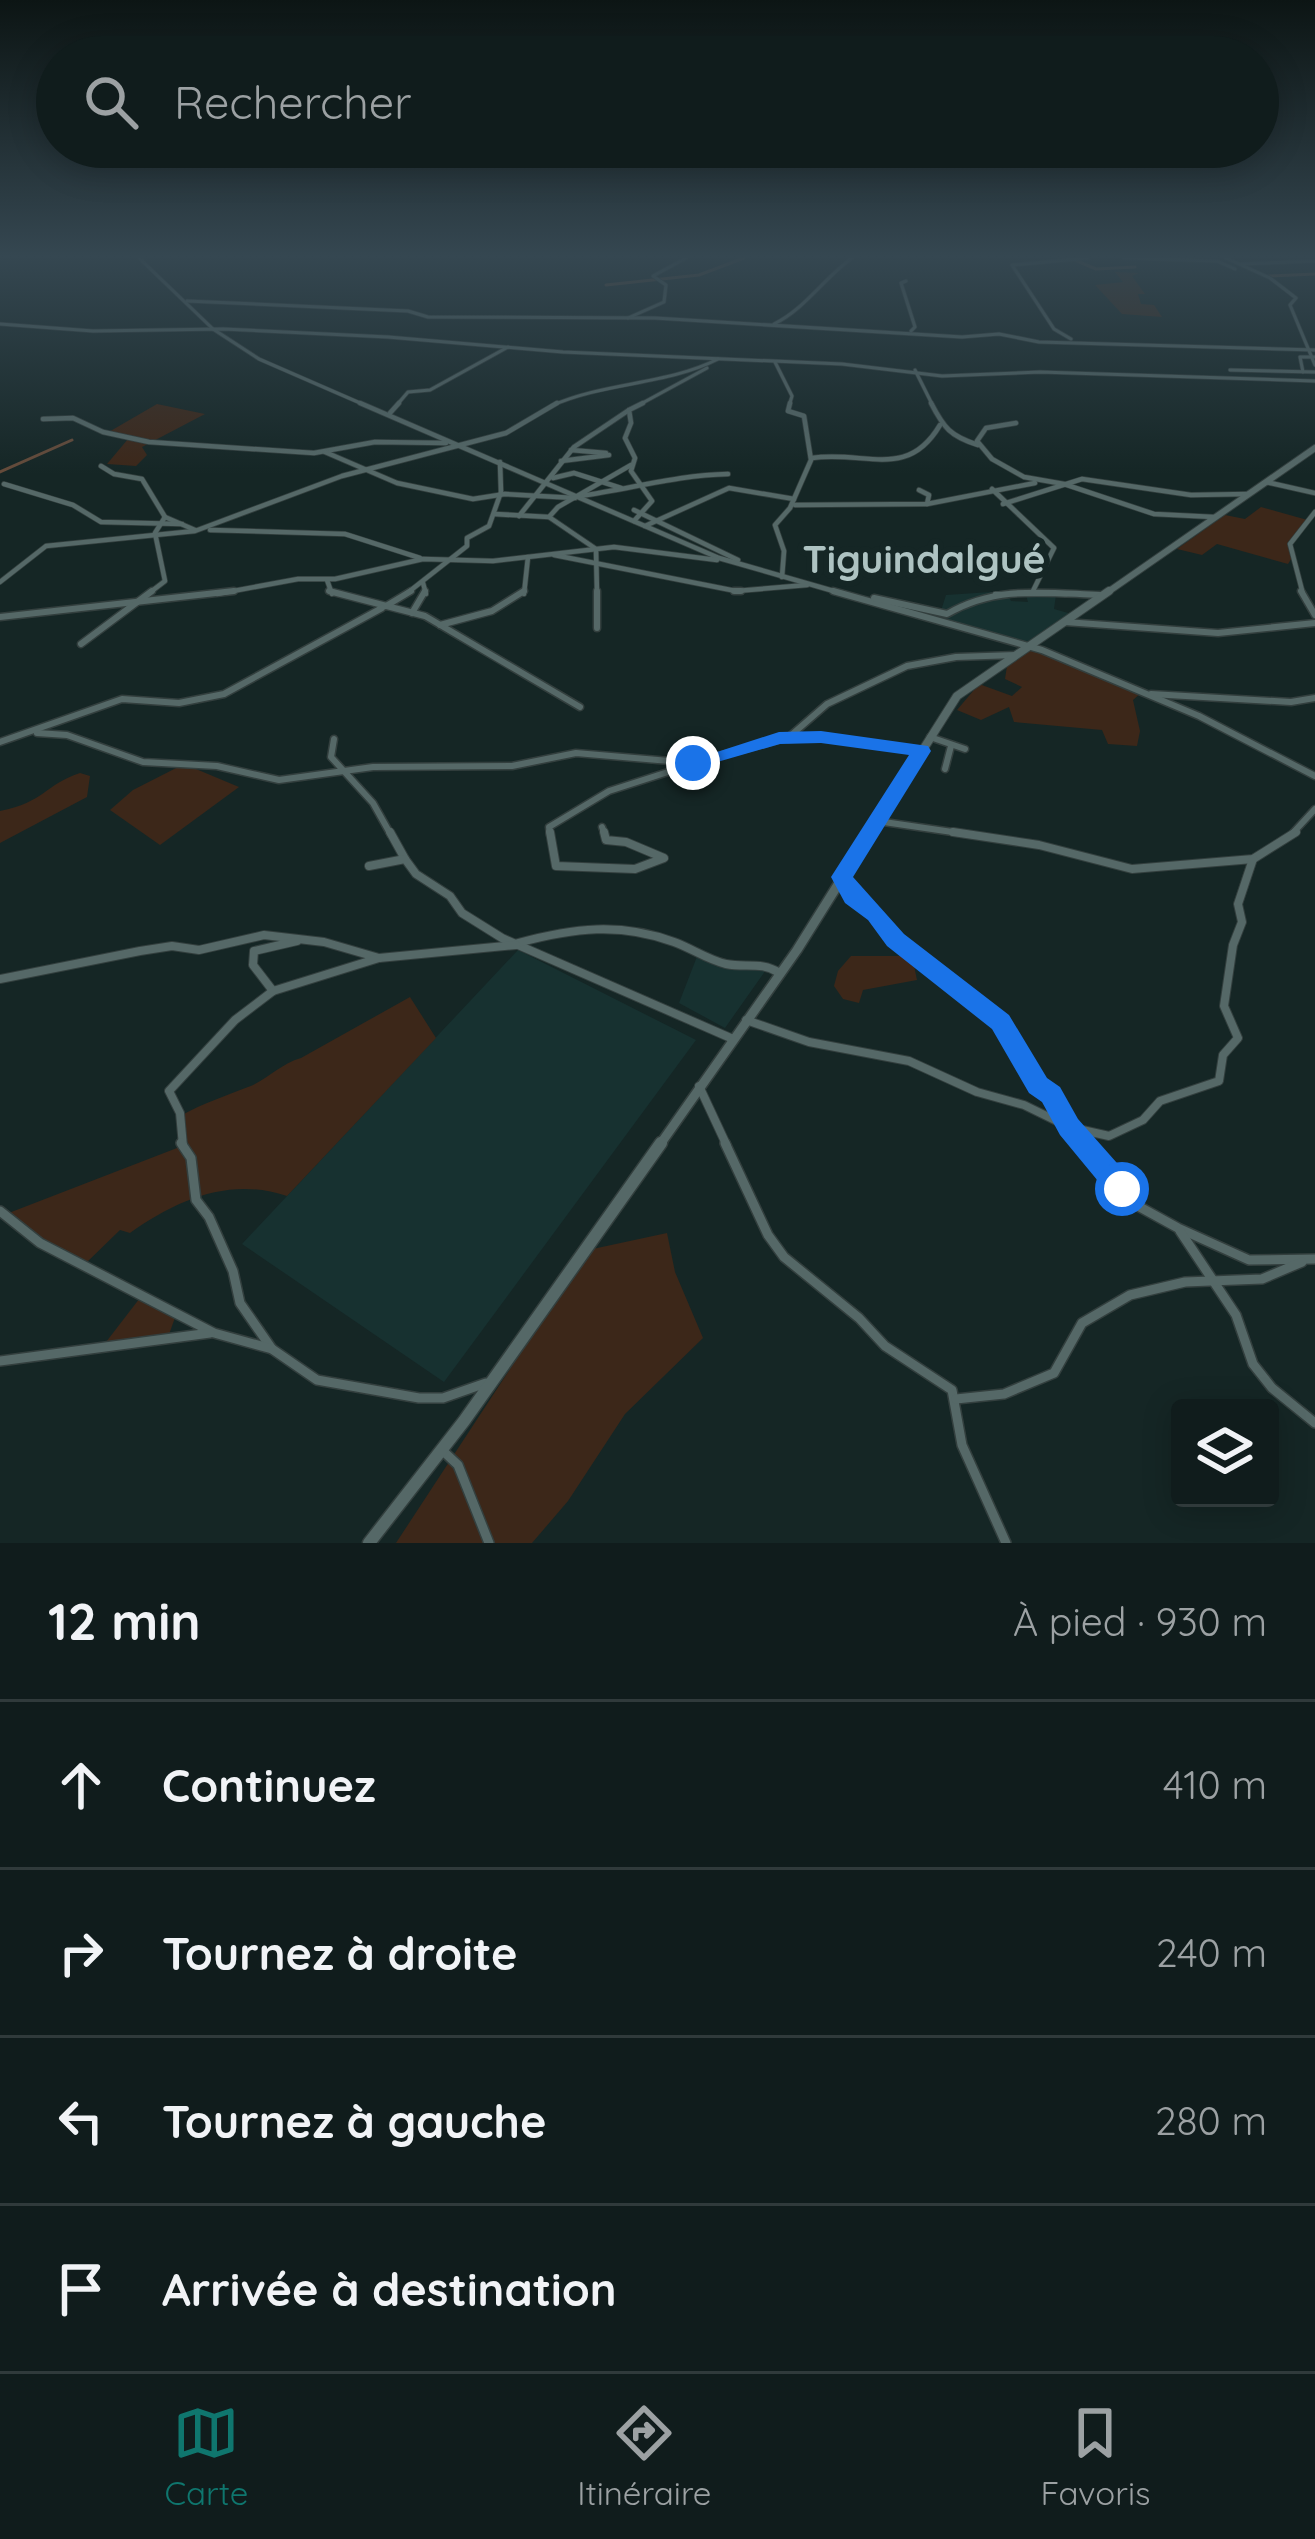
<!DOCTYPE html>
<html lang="fr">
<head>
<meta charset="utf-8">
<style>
	:root { --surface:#101c1c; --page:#1e2929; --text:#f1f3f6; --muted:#9ca1a3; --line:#303a3b; --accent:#0f766e }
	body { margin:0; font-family:Quicksand,sans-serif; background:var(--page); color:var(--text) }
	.controls { position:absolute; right:36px; bottom:36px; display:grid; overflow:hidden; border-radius:12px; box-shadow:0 6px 30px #0003 }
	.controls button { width:108px; height:108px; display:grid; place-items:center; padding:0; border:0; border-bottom:3px solid var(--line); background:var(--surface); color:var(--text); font:60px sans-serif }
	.stop { position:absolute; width:36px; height:36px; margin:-27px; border:9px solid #1a73e8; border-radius:50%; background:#fff }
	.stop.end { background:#1a73e8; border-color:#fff; box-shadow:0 3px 12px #0008 }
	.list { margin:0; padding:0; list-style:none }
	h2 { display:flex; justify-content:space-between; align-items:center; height:156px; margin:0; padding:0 48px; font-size:51px }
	h2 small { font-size:39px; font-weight:400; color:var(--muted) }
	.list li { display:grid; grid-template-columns:78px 1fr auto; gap:36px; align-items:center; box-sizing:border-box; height:168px; padding:0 48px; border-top:3px solid var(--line) }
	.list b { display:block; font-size:45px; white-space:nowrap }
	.list em { font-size:39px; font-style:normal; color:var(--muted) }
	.icon { flex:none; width:66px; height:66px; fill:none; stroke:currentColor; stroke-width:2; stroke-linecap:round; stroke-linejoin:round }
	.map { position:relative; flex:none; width:1315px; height:1543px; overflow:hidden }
	.search { position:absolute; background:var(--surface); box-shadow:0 6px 30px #0003; left:36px; right:36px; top:36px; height:132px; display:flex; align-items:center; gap:30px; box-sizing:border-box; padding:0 42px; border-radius:66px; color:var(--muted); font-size:45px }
	.sheet { height:828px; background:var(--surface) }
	nav { display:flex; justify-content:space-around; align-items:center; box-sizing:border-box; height:168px; border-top:3px solid var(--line); background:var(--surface); font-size:33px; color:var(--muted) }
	nav a { display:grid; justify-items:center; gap:6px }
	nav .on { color:var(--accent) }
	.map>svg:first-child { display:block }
	.built { fill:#173130 }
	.green { fill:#3c2719 }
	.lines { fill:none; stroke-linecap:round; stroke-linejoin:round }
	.stream { stroke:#654b3a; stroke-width:3 }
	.minor-far4-casing { stroke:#333f3e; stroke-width:4.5 }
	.minor-far3-casing { stroke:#333f3e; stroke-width:6 }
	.minor-far2-casing { stroke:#333f3e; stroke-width:9 }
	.minor-far1-casing { stroke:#333f3e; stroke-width:10 }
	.minor-casing { stroke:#333f3e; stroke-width:12 }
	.tertiary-far3-casing { stroke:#333f3e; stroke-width:8 }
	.tertiary-far2-casing { stroke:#333f3e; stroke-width:10 }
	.tertiary-far1-casing { stroke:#333f3e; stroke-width:12 }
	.tertiary-casing { stroke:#333f3e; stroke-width:15 }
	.minor-far4 { stroke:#556867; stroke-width:3 }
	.minor-far3 { stroke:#556867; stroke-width:4.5 }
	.minor-far2 { stroke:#556867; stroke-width:6 }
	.minor-far1 { stroke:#556867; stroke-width:8 }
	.minor { stroke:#556867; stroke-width:9 }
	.tertiary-far3 { stroke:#556867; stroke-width:6 }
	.tertiary-far2 { stroke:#556867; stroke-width:8 }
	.tertiary-far1 { stroke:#556867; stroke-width:9 }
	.tertiary { stroke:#556867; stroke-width:12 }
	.route { fill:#1a73e8 }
	.labels { text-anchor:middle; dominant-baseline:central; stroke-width:12; stroke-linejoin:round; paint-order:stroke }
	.far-quarter-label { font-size:39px; font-weight:bold; fill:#aec3c2; stroke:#152625 }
</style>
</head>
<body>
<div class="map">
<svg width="1315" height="1543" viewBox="0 0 1315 1543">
	<rect width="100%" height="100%" fill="#152625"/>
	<g class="built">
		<path d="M1031,587l19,4 6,4 -2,14 21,6 -45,30 -92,-25 8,-25 60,-4 5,10 17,1 -3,-10h7z"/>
		<path d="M518,950l178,90 -252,342 -202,-138z"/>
		<path d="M698,954l32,12 26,-5 12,6 -43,61 -46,-25z"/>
	</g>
	<g class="green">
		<path d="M1115,272l24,1 -7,3 13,18h-7l3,10 13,1 8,12 -40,-3 -27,-29 28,-3z"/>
		<path d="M157,404l48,10 -63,33 5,8 -11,11 -29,-2 21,-25 -21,-6z"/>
		<path d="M1261,507l50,14 -21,23 3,12 -5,8 -71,-20 -15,11 -25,-6 48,-34 20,4z"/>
		<path d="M1028,649l14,1 100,42 -9,8 7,31 -3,15 -29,-2 -6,-14 -88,-8 -5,-15 -28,13 -24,-10 22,-26 33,12 10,-9 -17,-8 2,-13z"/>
		<path d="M184,764l55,23 -79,58 -50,-35 23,-20z"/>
		<path d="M80,773l10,3 -3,21 -87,46v-32c45,-9 44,-26 80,-38z"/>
		<path d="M851,956h61l5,24 -54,10 -4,13 -16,-4 -9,-13 4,-15z"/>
		<path d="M410,997l26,41 -149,158c-57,-19 -109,3 -157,37l-10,-3 -35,34 -84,-48 176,-68 9,-7 -4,-26c22,-12 43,-19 66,-28 19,-7 32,-23 53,-29z"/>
		<path d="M667,1233l8,39 28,66 -78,76 -57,87 -36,42h-136l192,-293z"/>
		<path d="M143,1294l34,18 -10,28 -64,6z"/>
	</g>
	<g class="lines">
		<g class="stream">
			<path d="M1075,260l21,9 39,-2"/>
			<path d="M1269,276l46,-2"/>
			<path d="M606,285l93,-10 45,-17"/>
			<path d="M0,472l72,-32"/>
		</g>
		<defs>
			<g id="minor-far4">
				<path d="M139,258l74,71 46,30 108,47"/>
				<path d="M1124,258l93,3 18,8"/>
				<path d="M1226,258l44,20 26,20 -6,7 25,60"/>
				<path d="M1241,264l74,-3"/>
				<path d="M906,281l-5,2 14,44 -4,4"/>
				<path d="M187,301l221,10 20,6 227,1 307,19 37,-3 40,8 276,8"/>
				<path d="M628,318l36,-16 2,-17 -13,-9 33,-18"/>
				<path d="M0,324l93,7 130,-2 165,8 175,15 279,12 100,12 98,-4 275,9"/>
				<path d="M774,324c31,-15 50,-46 78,-66"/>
				<path d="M1071,339l-17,-10 -42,-64 76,-7"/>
				<path d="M775,362l17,34 -3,10"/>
				<path d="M915,370l18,36"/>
				<path d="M1230,370l85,2"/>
				<path d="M1303,372l-3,-15h15"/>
				<path d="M396,406l12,-14 22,-2 78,-43"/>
				<path d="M551,406c53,-24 116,-21 167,-47"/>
				<path d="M637,406l70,-38"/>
			</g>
			<g id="minor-far3">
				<path d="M360,403l359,155 125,36"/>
				<path d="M931,403c13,25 19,33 47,42"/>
				<path d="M390,413l9,-10"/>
				<path d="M43,419l30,-1 30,14 46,10 165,11 61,-11 71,1"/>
				<path d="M1016,423l-30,5 -9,13 15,18 32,18 40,7 90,30 60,3"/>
				<path d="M571,450l35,3"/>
				<path d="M325,452l72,31 76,16 32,-5 70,4"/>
				<path d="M812,458c53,-8 95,23 128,-33"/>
				<path d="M561,461l48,-6"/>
				<path d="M101,466l13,8 28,5 23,38 30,13"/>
				<path d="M553,478l21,-5 47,15"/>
				<path d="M1266,482l49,11"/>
				<path d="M4,484l69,21 28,17 81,2"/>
				<path d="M992,489l62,59 -22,45"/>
				<path d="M919,490l10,5 -2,9"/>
				<path d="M580,496c51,-7 97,-21 148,-22"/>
				<path d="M1003,504l79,-25 109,16 58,-1"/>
				<path d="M795,505l132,-1 108,-21"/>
				<path d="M634,510l104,50"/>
				<path d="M494,514l55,3"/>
				<path d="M519,516l55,-69 55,-37"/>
				<path d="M634,521l18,-20 -21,-30 4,-13 -10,-20 6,-15 -2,-13 14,-7"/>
				<path d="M645,526l84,-38 65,11"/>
				<path d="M210,530l135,4 75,24"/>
				<path d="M554,555l182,36 71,-6"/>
				<path d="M782,577l2,-26 -9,-26 15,-17 21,-48 -7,-44 -16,-5 2,-8"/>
				<path d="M327,580l5,14"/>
				<path d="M0,582l46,-36 149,-15 147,-55 164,-43 51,-30"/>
				<path d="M423,583l3,11"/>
				<path d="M148,594l17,-13 -10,-48 10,-16"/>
				<path d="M217,594l81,-15h37l88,-20 70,2 121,-14 103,13"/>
				<path d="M406,594l61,-48v-8l22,-12 12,-34 -1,-30"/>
				<path d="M524,594l4,-37"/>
				<path d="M597,594l-1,-45 -47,-32 9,-10 73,-42"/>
				<path d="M995,594h72"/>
				<path d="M1303,594l-13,-50 25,-32"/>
			</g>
			<g id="minor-far2">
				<path d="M329,591l96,25 155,91"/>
				<path d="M597,591v37"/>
				<path d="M734,591h7"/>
				<path d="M833,591l209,59 157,66 116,60"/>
				<path d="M1301,591l14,24"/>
				<path d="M874,598l73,16c50,-29 98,-21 153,-19"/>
				<path d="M386,606l25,-15"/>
				<path d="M412,613l13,-22"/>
				<path d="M0,617l234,-26"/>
				<path d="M1065,622l153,11 97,-10"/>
				<path d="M440,625l52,-14 32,-20"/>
				<path d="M81,644l71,-53"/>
				<path d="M1151,694l140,8 24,-4"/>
				<path d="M37,733l30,2 76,27 74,4 62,14 94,-13 139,-1 64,-13 117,10 96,-26 38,-33 80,-38 49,-9 60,-2"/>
				<path d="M930,737l35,12"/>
				<path d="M334,739l-3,18 42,46 18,32"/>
				<path d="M788,739l33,-2 100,14"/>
				<path d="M0,742l122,-43 57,4 45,-9 158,-86"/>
				<path d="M945,769l6,-23"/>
				<path d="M877,821l96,14"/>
				<path d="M602,827l3,8"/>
				<path d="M550,835l-1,-8 60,-36 84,-27"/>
				<path d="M1291,835l24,-26"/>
			</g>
			<g id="minor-far1">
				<path d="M390,832l15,27"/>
				<path d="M550,832l6,34 79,3 29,-11 -38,-16 -20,-2 -2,-8"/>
				<path d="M953,832l86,13 93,24 121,-10 43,-27"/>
				<path d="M369,866l36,-7 11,15 34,22 12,17 40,25 231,101"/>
				<path d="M842,877l11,20 49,49 98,76 69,105 40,9 34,-16 17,-19 59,-20 4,-26 15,-17 -14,-32 9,-61 9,-23 -4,-18 15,-45"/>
				<path d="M518,943c55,-15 102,-21 156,-1 17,6 34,18 52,22 20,4 35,-3 54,9"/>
				<path d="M0,979l140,-28 32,-5 27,4 65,-15 60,7 55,16 137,-13"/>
				<path d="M273,991l-20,-26 1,-14 43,-10"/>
				<path d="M746,1020l63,22 100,19 68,31 47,13 45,22 16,19"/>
				<path d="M699,1086l28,60"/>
				<path d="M183,1146l-3,-33 -11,-22 66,-71 38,-29 106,-33"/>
			</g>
			<g id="minor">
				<path d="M181,1143l10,15 5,42 13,17 24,54 7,32 32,46"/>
				<path d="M725,1143l43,92 16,22 75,61 26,28 67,44 10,55 44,98"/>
				<path d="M1083,1143l55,63 40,22 71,32 66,-1"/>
				<path d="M0,1211l40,32 174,90 58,16 45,31 102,18h24l43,-15"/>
				<path d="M1180,1231l56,84 17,49 19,24 43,35"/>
				<path d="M0,1361l210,-28"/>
				<path d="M956,1399l48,-5 50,-21 28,-50 48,-28 55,-13 77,-3 40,-17"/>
				<path d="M443,1451l15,14 31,78"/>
			</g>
			<path id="tertiary-far3" d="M1105,594l210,-146"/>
			<path id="tertiary-far2" d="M869,835l88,-139 152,-105"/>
			<path id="tertiary-far1" d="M659,1146l138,-196 74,-118"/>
			<path id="tertiary" d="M369,1543l95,-122 197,-278"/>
		</defs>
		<use href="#minor-far4" class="minor-far4-casing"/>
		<use href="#minor-far3" class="minor-far3-casing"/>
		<use href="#minor-far2" class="minor-far2-casing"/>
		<use href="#minor-far1" class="minor-far1-casing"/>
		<use href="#minor" class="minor-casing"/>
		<use href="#tertiary-far3" class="tertiary-far3-casing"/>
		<use href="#tertiary-far2" class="tertiary-far2-casing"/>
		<use href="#tertiary-far1" class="tertiary-far1-casing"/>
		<use href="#tertiary" class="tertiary-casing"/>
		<use href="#minor-far4" class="minor-far4"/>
		<use href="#minor-far3" class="minor-far3"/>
		<use href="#minor-far2" class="minor-far2"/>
		<use href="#minor-far1" class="minor-far1"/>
		<use href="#minor" class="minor"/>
		<use href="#tertiary-far3" class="tertiary-far3"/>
		<use href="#tertiary-far2" class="tertiary-far2"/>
		<use href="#tertiary-far1" class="tertiary-far1"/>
		<use href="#tertiary" class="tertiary"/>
	</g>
	<linearGradient id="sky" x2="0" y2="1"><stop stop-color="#0c1514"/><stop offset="0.54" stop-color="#354751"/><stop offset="1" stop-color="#354751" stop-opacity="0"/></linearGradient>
	<rect width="1315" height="474" fill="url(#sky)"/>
	<path class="route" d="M821,731l107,15 3,5 -78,126 51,57 105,81 38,63 13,9 18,32 54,61 4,9 -4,9 -10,3 -10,-3 -52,-63 -18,-33 -13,-9 -37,-64 -105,-83 -19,-26 -23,-17 -14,-26 78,-122 -88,-12 -41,1 -87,25 -10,-6 96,-31z"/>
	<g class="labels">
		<g class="far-quarter-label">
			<text x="924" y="558">Tiguindalgué</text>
		</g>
	</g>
</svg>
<div class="controls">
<button><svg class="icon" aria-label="layers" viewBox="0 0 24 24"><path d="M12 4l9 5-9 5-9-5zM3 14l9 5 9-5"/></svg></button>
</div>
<div class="stop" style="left:1122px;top:1189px"></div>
<div class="stop end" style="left:693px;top:763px"></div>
<div class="search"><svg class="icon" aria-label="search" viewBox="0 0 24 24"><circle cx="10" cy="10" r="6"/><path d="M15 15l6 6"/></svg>Rechercher</div>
</div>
<section class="sheet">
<h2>12 min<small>À pied · 930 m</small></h2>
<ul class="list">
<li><svg class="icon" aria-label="ahead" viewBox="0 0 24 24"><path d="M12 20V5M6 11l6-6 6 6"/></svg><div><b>Continuez</b></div><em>410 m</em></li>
<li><svg class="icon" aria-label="right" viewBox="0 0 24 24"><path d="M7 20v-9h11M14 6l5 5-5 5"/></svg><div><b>Tournez à droite</b></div><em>240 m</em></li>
<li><svg class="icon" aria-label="left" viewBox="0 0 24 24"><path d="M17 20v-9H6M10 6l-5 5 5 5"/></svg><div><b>Tournez à gauche</b></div><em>280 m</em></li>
<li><svg class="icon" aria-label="arrive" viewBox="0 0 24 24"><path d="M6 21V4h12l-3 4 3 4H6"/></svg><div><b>Arrivée à destination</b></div></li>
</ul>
</section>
<nav>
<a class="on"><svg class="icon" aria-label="map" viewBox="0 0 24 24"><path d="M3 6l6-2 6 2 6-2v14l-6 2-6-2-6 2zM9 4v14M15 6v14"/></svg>Carte</a>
<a><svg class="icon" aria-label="directions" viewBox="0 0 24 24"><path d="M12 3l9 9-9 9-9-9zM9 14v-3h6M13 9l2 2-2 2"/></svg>Itinéraire</a>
<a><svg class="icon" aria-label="saved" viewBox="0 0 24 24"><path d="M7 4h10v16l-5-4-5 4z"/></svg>Favoris</a>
</nav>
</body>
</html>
